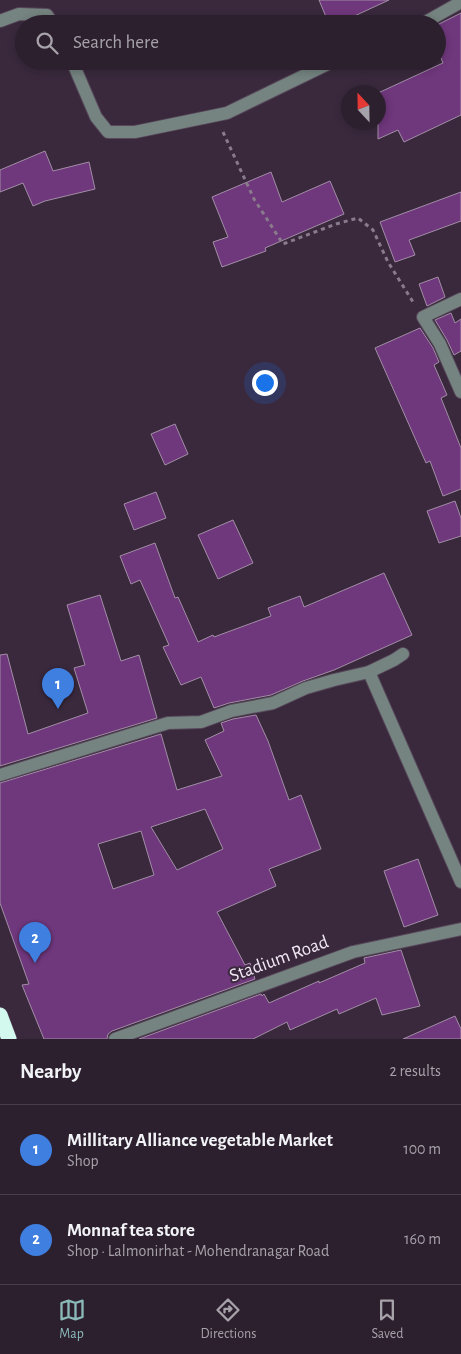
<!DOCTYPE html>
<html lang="en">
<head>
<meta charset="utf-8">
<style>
	:root { --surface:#2c1f2e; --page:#382c3a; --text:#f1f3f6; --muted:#a6a2aa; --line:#483d4a; --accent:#8bbbb9 }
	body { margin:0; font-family:"Alegreya Sans",sans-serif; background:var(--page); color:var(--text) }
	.compass { position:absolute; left:341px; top:85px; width:45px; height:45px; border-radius:50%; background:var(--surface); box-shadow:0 2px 8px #0003; rotate:338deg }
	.you { position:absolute; left:264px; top:382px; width:18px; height:18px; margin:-12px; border:4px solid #fff; border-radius:50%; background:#1a73e8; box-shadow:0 0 0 8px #1a73e833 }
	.badge { display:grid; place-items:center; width:32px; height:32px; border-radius:50%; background:var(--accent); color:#fff; font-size:16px; font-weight:700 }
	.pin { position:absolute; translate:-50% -41px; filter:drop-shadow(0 1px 2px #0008) }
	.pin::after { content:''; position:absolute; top:26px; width:18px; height:15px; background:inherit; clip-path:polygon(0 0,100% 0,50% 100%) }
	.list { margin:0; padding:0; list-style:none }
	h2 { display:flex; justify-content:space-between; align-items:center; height:65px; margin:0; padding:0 20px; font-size:21px }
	h2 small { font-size:16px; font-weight:400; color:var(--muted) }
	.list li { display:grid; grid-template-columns:32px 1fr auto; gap:15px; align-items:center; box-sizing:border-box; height:90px; padding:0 20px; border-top:1px solid var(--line) }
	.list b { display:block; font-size:19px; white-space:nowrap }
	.list p { margin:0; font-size:16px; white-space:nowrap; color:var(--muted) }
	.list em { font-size:16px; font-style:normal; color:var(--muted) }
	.icon { flex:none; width:28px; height:28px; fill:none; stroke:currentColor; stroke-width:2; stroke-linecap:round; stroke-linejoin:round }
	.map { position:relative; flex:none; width:461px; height:1039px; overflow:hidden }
	.search { position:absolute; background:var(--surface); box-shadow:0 2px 8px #0003; left:15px; right:15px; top:15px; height:55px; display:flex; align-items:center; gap:12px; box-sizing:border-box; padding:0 18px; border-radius:28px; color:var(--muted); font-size:19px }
	.sheet { height:245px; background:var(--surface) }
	nav { display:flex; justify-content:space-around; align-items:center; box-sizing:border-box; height:70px; border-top:1px solid var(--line); background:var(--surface); font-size:14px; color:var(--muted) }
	nav a { display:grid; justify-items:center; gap:2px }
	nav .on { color:var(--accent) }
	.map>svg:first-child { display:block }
	.building { fill:#6f377c; stroke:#a28ea6; fill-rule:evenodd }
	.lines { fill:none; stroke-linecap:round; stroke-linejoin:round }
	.minor-casing { stroke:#57475a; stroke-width:14 }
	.highway-casing { stroke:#57475a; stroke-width:16 }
	.path { stroke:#897b8c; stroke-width:3; stroke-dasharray:4 4; stroke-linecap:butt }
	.minor { stroke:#758480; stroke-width:12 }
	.highway { stroke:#d3f9ef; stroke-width:15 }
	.labels { text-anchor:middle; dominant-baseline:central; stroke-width:4; stroke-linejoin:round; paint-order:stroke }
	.street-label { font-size:19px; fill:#f2e7f4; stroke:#3a293d }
</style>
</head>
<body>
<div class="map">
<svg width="461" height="1039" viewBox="0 0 461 1039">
	<rect width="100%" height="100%" fill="#3a293d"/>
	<g class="building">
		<path d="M319,0h70l-52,24h-8z"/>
		<path d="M461,13v102l-57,27 -6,-12 -20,9v-46l65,-30 -6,-15v-23z"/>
		<path d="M45,151l8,20 36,-9 6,27 -50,12 -12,5 -10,-23 -23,9v-22z"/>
		<path d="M271,172l11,30 48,-21 14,33 -79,34 1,3 -44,16 -9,-25 15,-5 -16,-40z"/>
		<path d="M461,192v29l-52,19 6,15 -20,7 -15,-40z"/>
		<path d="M438,277l7,20 -18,9 -8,-22z"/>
		<path d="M451,313l4,10 6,-4v32l-7,4 -7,-15 -12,-20z"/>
		<path d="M420,328l13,20 6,14 -5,3 13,30 -6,3 20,50v41l-18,7 -13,-35 -4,2 -51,-115z"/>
		<path d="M175,424l13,30 -23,11 -14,-31z"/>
		<path d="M156,492l10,26 -32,12 -10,-26z"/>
		<path d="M455,501l6,17v18l-22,7 -12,-32z"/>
		<path d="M233,520l20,43 -35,16 -20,-44z"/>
		<path d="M155,543l20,55 3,-1 20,45 15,-7 1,2 57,-21 -3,-8 32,-12 4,11 80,-34 28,62 -78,35 -31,11 -32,14 -42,8 -15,5 -13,-31 -20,8 -18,-38 6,-2 -29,-65 -9,4 -11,-28z"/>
		<path d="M100,595l21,66 18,-6 18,63 -157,48v-111l7,-1 21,80 60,-21 -14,-45 11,-3 -18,-60z"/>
		<path d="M256,715l12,26 21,59 12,-5 20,54 -52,20 7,17 -59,26 28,53 5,-2 5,16 -143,52 -4,3 -1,5h-63l-22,-54 7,-1 -29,-81v-120l161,-49 16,56 45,-14 -17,-36 19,-9 -3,-8 12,-4zM205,809l18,40 -46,21 -26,-43zM141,831l13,44 -41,14 -15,-45z"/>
		<path d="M418,859l20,56 -34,12 -20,-56z"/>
		<path d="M401,950l19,56 -38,9 -6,-17 -37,16 -2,-5 -47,21 -3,-8 -34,17h-114l122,-45 1,2 2,-2 5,9 50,-22v2l46,-20 -1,-5z"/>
		<path d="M455,1016l6,13v10h-58z"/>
	</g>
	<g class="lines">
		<defs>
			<g id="minor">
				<path d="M0,21l19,-7 28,1 6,9"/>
				<path d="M422,24l39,-22"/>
				<path d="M72,61l24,56 12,15h27l92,-19 107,-52"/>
				<path d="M461,299l-38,18 17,27 21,48"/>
				<path d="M369,672l92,210"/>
				<path d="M0,775l168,-52 33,-1 30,-11 42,-8 33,-15 28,-8 35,-8 25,-12 9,-6"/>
				<path d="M115,1039l238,-87 108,-23"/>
			</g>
			<path id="highway" d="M0,1015l9,24"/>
		</defs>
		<use href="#minor" class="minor-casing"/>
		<use href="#highway" class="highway-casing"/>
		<path class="path" d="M223,132l31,67 29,45 53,-20 22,-6 15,12 15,32 25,40"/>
		<use href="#minor" class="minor"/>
		<use href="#highway" class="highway"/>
	</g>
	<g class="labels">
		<g class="street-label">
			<text transform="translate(279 959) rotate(-20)">Stadium Road</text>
		</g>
	</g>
</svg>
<svg class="compass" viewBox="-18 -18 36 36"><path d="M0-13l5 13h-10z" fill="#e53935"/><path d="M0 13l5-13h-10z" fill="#a6a2aa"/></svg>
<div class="you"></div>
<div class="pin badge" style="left:58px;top:709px;background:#3f7fe0">1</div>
<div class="pin badge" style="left:35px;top:963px;background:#3f7fe0">2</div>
<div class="search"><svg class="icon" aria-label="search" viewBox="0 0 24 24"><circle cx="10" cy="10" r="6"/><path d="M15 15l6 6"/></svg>Search here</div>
</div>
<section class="sheet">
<h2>Nearby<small>2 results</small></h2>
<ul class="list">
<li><span class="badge" style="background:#3f7fe0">1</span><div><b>Millitary Alliance vegetable Market</b><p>Shop</p></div><em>100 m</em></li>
<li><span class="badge" style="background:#3f7fe0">2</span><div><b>Monnaf tea store</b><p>Shop · Lalmonirhat - Mohendranagar Road</p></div><em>160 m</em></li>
</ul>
</section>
<nav>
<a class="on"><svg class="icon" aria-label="map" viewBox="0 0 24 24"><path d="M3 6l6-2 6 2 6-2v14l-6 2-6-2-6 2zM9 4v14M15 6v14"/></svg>Map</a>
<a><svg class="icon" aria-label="directions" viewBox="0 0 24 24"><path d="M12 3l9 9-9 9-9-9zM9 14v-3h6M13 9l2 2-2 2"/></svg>Directions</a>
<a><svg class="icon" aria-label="saved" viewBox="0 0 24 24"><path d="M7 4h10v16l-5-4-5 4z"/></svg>Saved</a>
</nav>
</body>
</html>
